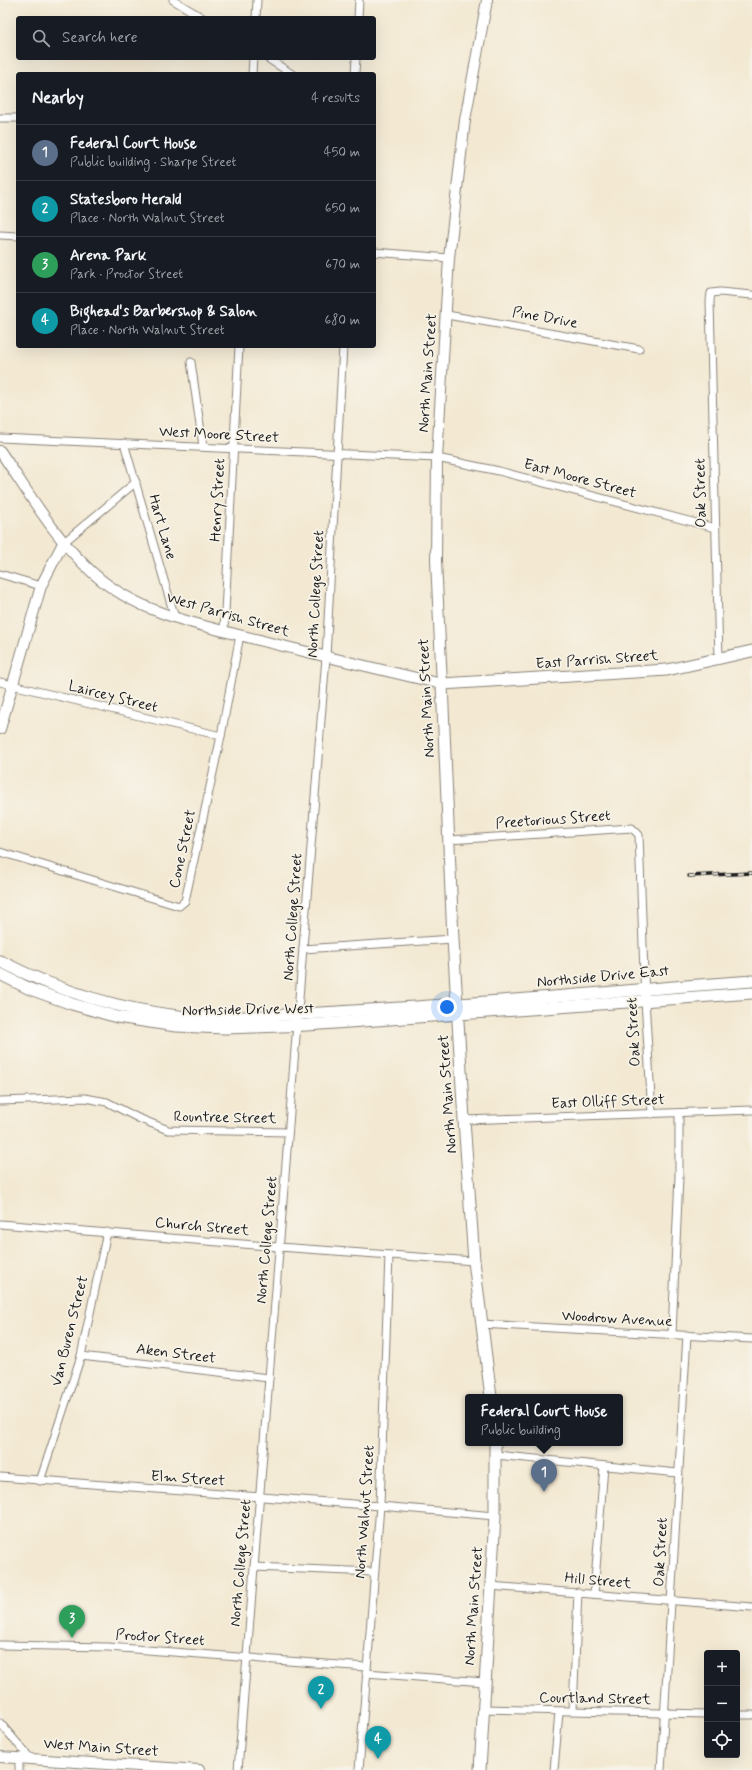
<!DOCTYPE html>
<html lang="en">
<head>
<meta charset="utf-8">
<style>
	:root { --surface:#171b24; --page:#242831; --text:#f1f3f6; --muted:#9ea1a6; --line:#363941; --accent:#d690ce }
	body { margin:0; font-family:Mynerve,sans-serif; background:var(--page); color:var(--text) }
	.controls { position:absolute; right:12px; bottom:12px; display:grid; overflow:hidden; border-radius:4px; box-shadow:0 4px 16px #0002 }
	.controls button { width:36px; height:36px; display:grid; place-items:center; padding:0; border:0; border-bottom:1px solid var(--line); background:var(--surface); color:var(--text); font:20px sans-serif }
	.you { position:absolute; left:447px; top:1007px; width:14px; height:14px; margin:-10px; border:3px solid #fff; border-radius:50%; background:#1a73e8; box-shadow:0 0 0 6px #1a73e833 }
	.badge { display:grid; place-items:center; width:26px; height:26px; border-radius:50%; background:var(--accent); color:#fff; font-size:13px; font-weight:700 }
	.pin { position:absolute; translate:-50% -33px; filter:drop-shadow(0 1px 2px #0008) }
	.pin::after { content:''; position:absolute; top:21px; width:14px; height:12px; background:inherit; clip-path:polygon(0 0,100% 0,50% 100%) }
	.popup { position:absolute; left:465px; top:1394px; width:158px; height:52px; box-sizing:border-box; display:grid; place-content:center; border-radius:4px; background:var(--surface); filter:drop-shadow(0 1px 3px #0005); font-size:13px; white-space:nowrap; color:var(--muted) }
	.popup b { font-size:15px; color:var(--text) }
	.popup::after { content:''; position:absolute; left:50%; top:100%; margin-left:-8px; border:8px solid transparent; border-top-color:var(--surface) }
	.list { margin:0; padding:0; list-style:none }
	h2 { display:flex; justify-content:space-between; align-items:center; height:52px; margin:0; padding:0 16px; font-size:17px }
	h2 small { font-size:13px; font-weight:400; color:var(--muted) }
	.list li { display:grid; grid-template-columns:26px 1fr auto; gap:12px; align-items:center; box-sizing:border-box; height:56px; padding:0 16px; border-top:1px solid var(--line) }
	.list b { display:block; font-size:15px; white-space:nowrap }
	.list p { margin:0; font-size:13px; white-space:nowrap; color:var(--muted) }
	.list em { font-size:13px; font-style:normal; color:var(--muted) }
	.icon { flex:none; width:22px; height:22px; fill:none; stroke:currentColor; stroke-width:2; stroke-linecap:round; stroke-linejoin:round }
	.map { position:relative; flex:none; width:752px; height:1770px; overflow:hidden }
	.search { position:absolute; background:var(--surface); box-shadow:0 4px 16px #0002; left:16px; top:16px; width:360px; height:44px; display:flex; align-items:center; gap:10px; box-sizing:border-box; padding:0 14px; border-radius:4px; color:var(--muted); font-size:15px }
	.panel { position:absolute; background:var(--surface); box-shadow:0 4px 16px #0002; left:16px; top:72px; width:360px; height:276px; border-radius:4px }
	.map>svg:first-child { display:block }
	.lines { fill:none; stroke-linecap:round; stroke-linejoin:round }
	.street-casing { stroke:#888278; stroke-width:9 }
	.secondary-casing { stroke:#888278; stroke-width:12 }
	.primary-casing { stroke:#888278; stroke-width:13 }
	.street { stroke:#fff; stroke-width:7 }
	.secondary { stroke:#fff; stroke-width:10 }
	.primary { stroke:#fff; stroke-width:11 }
	.rail-casing { stroke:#1c1c1c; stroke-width:3.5 }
	.rail { stroke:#f7f3e8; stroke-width:2; stroke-dasharray:6; stroke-linecap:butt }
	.labels { text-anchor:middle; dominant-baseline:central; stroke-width:3.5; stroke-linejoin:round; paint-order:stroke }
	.street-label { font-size:15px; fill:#1c1c1c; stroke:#f7f3e8 }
</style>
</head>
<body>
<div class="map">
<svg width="752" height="1770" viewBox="0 0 752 1770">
	<rect width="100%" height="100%" fill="#f7f3e8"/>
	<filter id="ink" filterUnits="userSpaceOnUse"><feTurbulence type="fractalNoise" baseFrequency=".025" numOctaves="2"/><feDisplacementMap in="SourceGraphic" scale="8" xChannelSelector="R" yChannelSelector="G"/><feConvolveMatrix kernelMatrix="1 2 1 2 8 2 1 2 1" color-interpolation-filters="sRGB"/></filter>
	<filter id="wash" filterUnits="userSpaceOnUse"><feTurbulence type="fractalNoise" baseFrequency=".012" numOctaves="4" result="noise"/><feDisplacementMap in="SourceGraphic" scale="16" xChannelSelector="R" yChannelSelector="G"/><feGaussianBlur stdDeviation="0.9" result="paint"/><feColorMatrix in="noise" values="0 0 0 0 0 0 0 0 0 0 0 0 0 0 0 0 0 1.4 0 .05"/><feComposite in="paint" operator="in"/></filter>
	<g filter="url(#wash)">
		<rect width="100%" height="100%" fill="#f3e9d3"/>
	</g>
	<g filter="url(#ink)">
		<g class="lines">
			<defs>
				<g id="street">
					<path d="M173,0l30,18"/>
					<path d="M256,18l1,-18"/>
					<path d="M358,18l1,-18"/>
					<path d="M267,58l25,16"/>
					<path d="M252,74l1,-16"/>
					<path d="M355,74l1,-16"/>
					<path d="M0,118h18"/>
					<path d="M0,235l18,1"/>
					<path d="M374,252l75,6"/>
					<path d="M447,315l192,34"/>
					<path d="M191,362l12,84"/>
					<path d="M0,438l437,20 62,13 216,57"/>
					<path d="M124,443l51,175"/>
					<path d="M63,543l73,-61"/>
					<path d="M0,574l41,12"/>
					<path d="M224,631l15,-285"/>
					<path d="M719,660l-9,-359 1,-8 9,-1 32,3"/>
					<path d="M0,682l221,54"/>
					<path d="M449,840l183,-12 7,7 6,165 7,114"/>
					<path d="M0,852l179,54 6,-5 36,-165 19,-101"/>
					<path d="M303,949l150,-10"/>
					<path d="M0,1101l85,-3 22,4 31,16 30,12 120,2"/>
					<path d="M464,1120l288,-10"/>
					<path d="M0,1224l279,23 195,14"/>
					<path d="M481,1324l271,15"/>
					<path d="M672,1334l7,-158v-63"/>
					<path d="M81,1356l188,22"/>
					<path d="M496,1455l182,18"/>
					<path d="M0,1477l380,29 115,10"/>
					<path d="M40,1481l41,-125 26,-124"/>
					<path d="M254,1567l120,5"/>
					<path d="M490,1586l262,21"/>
					<path d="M594,1594l10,-128"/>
					<path d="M0,1645l108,2 258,20"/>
					<path d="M366,1673l118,9"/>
					<path d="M483,1709l224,5"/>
					<path d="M573,1710l5,-118"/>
					<path d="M737,1715h15"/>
					<path d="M0,1723l30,35"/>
					<path d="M19,1770v-12"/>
					<path d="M238,1770l88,-1113 17,-311"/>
					<path d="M359,1770l21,-264 9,-251"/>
					<path d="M554,1770l5,-58"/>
					<path d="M661,1770l26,-435"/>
				</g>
				<g id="secondary">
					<path d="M0,451c29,42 55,88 93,122 46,42 112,53 170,68 59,15 119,29 179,43l-6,-123 1,-103 12,-200 16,-138 22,-120"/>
					<path d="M0,729l41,-143 22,-43"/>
					<path d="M0,1757l199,13"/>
				</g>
				<g id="primary">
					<path d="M0,961c58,30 121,49 186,56 27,2 54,0 81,-1 49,-2 99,-6 149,-9 112,-7 224,-18 336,-26"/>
					<path d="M0,974l30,15 42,15 45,13 59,9 49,2 82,-3 445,-32"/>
					<path d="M491,1397l-17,-136 -10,-141 -11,-181 -11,-255 225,-14 85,-19"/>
					<path d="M480,1770l15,-254v-73"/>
				</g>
			</defs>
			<use href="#street" class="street-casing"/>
			<use href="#secondary" class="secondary-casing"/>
			<use href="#primary" class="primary-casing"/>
			<use href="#street" class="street"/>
			<use href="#secondary" class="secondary"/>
			<use href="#primary" class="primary"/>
			<defs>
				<path id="rail" d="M689,876l63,-3"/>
			</defs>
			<use href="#rail" class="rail-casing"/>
			<use href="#rail" class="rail"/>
		</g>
	</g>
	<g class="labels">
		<g class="street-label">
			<text transform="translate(545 318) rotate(10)">Pine Drive</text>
			<text transform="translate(428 373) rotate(-86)">North Main Street</text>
			<text transform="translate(219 435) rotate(3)">West Moore Street</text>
			<text transform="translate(580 479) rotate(15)">East Moore Street</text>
			<text transform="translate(701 493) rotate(-91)">Oak Street</text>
			<text transform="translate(218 500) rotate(-87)">Henry Street</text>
			<text transform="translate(162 527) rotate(74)">Hart Lane</text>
			<text transform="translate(316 594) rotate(-87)">North College Street</text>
			<text transform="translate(228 615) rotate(16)">West Parrish Street</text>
			<text transform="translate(597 660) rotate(-4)">East Parrish Street</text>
			<text transform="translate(113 697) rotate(14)">Laircey Street</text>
			<text transform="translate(427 698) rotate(-93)">North Main Street</text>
			<text transform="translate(553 820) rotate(-4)">Preetorious Street</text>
			<text transform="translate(183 849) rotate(-78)">Cone Street</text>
			<text transform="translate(293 917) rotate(-86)">North College Street</text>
			<text transform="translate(603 977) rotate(-5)">Northside Drive East</text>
			<text transform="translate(248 1010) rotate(-1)">Northside Drive West</text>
			<text transform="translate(634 1032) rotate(-93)">Oak Street</text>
			<text transform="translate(448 1094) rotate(-94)">North Main Street</text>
			<text transform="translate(608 1102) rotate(-2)">East Olliff Street</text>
			<text transform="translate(225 1118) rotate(1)">Rountree Street</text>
			<text transform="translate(202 1227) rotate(5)">Church Street</text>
			<text transform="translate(267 1240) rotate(-85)">North College Street</text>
			<text transform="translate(617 1319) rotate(3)">Woodrow Avenue</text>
			<text transform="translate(70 1331) rotate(-76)">Van Buren Street</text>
			<text transform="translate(176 1354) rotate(7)">Aken Street</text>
			<text transform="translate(188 1479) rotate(4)">Elm Street</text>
			<text transform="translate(365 1512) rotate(-86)">North Walnut Street</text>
			<text transform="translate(661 1552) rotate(-87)">Oak Street</text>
			<text transform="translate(241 1563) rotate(-85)">North College Street</text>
			<text transform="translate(598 1581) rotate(5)">Hill Street</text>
			<text transform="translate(474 1606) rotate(-86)">North Main Street</text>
			<text transform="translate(160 1638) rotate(4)">Proctor Street</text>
			<text transform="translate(595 1699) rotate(1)">Courtland Street</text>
			<text transform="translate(101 1748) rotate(4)">West Main Street</text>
		</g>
	</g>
</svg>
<div class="controls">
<button>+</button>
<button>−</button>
<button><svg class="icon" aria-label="locate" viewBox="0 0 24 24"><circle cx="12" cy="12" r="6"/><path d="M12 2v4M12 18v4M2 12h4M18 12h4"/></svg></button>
</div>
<div class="you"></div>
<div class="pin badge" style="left:544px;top:1492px;background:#5c6f8a">1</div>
<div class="popup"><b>Federal Court House</b>Public building</div>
<div class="pin badge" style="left:321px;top:1709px;background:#0f9aa8">2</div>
<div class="pin badge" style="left:72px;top:1638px;background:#2e9e5b">3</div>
<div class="pin badge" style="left:378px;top:1759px;background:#0f9aa8">4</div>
<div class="search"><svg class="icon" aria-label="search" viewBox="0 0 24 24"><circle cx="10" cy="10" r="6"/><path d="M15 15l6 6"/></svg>Search here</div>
<section class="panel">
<h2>Nearby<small>4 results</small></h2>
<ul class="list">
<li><span class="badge" style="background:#5c6f8a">1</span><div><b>Federal Court House</b><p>Public building · Sharpe Street</p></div><em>450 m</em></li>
<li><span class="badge" style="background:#0f9aa8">2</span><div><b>Statesboro Herald</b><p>Place · North Walnut Street</p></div><em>650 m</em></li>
<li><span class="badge" style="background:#2e9e5b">3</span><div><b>Arena Park</b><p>Park · Proctor Street</p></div><em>670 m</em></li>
<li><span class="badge" style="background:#0f9aa8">4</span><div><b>Bighead's Barbershop &amp; Salon</b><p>Place · North Walnut Street</p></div><em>680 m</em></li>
</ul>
</section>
</div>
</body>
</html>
